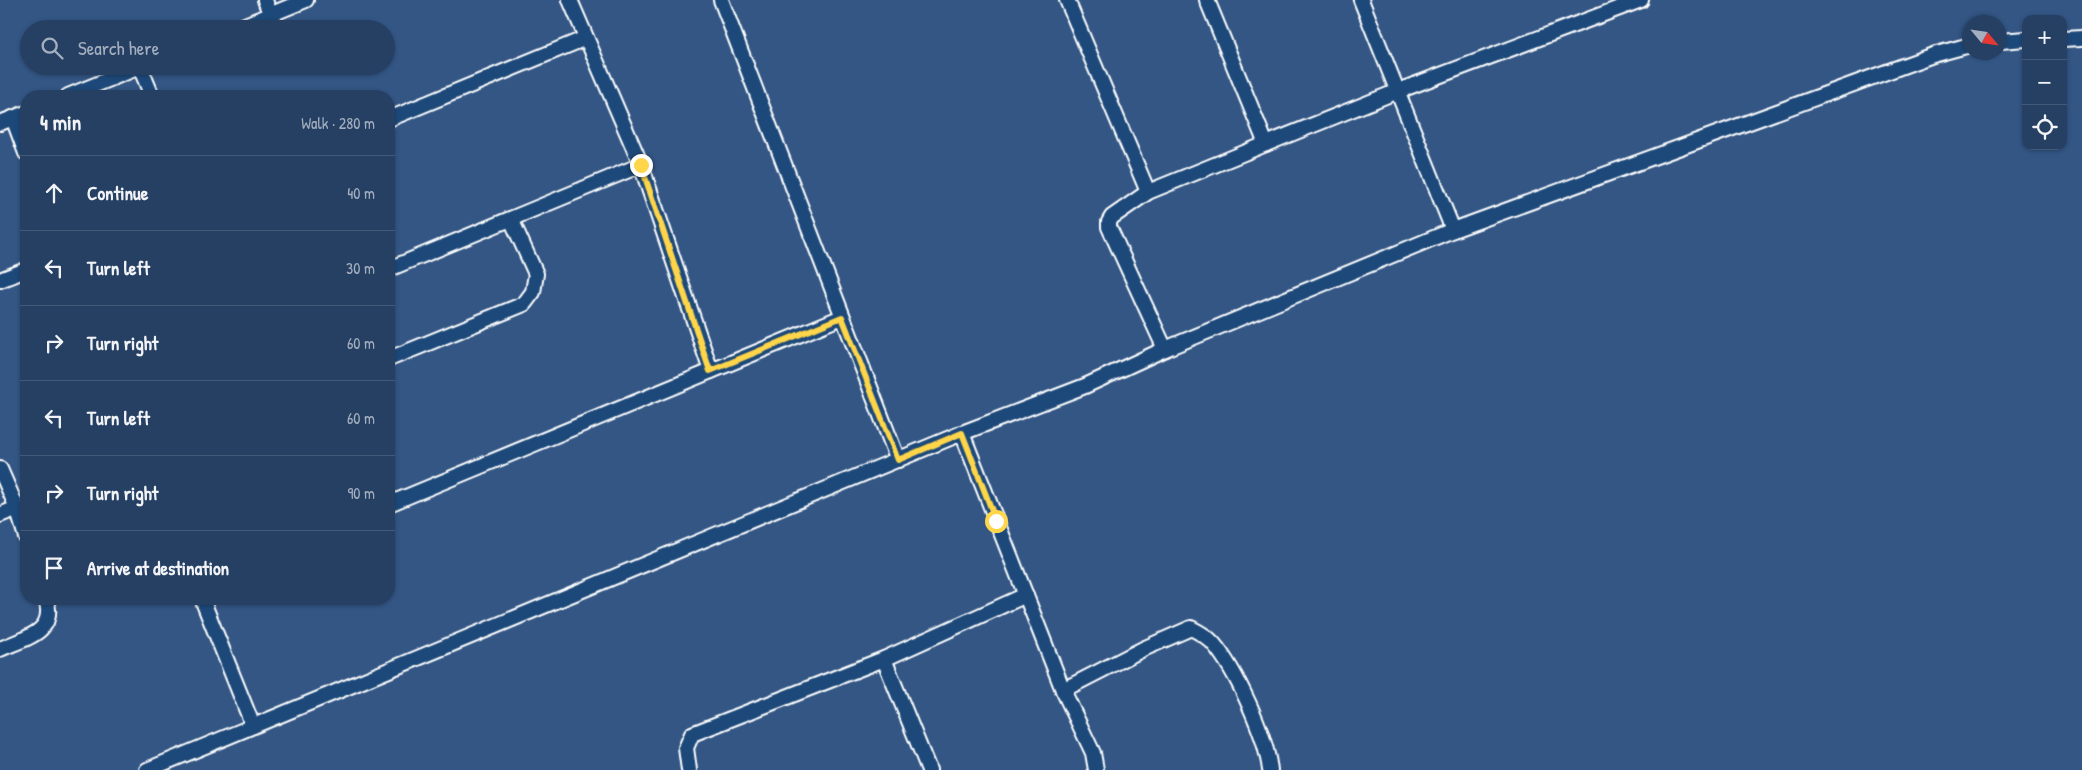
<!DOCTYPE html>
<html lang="en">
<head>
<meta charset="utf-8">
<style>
	:root { --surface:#264064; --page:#2e476a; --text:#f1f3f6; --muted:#a4afbf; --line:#425978 }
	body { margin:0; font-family:"Patrick Hand",sans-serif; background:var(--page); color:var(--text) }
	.controls { position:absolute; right:15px; top:15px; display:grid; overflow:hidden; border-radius:10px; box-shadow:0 1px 4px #0004 }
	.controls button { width:45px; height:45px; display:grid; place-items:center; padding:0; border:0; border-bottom:1px solid var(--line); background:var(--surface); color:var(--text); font:25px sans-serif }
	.compass { position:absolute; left:1962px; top:15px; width:45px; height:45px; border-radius:50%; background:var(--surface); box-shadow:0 1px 4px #0004; rotate:119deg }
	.stop { position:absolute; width:15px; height:15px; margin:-11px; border:4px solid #ffd54a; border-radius:50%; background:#fff }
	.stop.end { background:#ffd54a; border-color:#fff; box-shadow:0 1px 5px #0008 }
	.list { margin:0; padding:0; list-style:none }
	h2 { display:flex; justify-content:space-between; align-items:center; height:65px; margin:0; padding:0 20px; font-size:21px }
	h2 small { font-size:16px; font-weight:400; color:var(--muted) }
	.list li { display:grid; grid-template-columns:32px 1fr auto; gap:15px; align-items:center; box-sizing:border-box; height:75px; padding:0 20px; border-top:1px solid var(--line) }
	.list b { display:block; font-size:19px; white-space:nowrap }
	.list em { font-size:16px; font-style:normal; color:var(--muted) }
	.icon { flex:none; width:28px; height:28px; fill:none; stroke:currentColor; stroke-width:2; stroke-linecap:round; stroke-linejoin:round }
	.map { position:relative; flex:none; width:2082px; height:770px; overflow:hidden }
	.search { position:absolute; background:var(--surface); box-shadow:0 1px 4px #0004; left:20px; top:20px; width:375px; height:55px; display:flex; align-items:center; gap:12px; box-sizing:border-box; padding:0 18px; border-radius:28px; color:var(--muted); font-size:19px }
	.panel { position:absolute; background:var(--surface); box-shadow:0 1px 4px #0004; left:20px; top:90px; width:375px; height:515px; border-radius:20px }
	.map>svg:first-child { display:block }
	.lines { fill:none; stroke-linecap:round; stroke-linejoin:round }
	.street-casing { stroke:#fff; stroke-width:18 }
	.street { stroke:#1f4a7a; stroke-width:14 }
	.route { stroke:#ffd54a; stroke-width:6 }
</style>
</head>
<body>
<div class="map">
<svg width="2082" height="770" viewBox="0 0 2082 770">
	<rect width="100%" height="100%" fill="#335685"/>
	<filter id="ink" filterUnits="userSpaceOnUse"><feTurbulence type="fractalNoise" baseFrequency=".02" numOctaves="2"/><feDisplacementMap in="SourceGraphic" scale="10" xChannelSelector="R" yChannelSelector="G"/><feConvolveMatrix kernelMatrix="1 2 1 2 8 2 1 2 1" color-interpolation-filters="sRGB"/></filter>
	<g filter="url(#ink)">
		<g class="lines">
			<defs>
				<g id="street">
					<path d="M265,0l5,14"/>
					<path d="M570,0l71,165 70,206"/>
					<path d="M721,0l177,460"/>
					<path d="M1067,0l81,192"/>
					<path d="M1207,0l59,144"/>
					<path d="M1361,0l92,230"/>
					<path d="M235,29l71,-29"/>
					<path d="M2063,39l19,-1"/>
					<path d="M2000,41l26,-2"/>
					<path d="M140,67l12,29"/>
					<path d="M68,96l74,-30"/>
					<path d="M13,118l13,35"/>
					<path d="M389,119l197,-81"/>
					<path d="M0,123l26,-10"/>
					<path d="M389,269l252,-104"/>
					<path d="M0,280l26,-10"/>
					<path d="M1165,349l-56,-122v-5l3,-5 36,-25 118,-48 132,-53 243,-91"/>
					<path d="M389,359l135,-55 9,-12 3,-18 -25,-55"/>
					<path d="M962,433l101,257 30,63 3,17"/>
					<path d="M0,469l17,39 9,29"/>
					<path d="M389,504l453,-187"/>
					<path d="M0,515l17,-7"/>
					<path d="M202,599l51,127"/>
					<path d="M0,649c25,-11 57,-16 46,-50"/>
					<path d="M884,659l45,111"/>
					<path d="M1063,690l80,-41 48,-21c8,4 16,8 22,15 23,27 53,92 57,127"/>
					<path d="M147,770l815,-337 123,-47 80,-37 288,-119 480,-175 37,-10"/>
					<path d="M689,770l-3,-22 6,-14 192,-75 142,-64"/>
				</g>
			</defs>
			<use href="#street" class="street-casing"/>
			<use href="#street" class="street"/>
		</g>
	</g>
	<g class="lines" filter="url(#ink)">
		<path class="route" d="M641,165l69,206 132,-54 56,143 64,-27 34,88"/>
	</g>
</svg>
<div class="controls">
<button>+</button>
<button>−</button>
<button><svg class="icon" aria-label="locate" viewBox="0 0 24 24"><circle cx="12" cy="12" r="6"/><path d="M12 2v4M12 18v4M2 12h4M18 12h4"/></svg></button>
</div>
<svg class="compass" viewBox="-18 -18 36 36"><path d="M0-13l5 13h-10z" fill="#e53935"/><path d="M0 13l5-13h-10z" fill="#a4afbf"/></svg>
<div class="stop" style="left:996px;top:521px"></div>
<div class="stop end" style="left:641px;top:165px"></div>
<div class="search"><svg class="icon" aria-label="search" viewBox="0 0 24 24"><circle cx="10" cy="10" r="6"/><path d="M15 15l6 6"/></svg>Search here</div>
<section class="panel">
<h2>4 min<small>Walk · 280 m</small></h2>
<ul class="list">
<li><svg class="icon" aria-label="ahead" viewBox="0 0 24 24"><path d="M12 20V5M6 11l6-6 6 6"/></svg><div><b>Continue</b></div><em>40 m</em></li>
<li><svg class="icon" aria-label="left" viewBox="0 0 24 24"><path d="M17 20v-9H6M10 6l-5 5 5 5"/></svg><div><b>Turn left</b></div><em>30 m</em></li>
<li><svg class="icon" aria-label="right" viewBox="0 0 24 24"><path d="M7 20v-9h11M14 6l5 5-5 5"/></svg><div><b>Turn right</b></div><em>60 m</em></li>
<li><svg class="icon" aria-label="left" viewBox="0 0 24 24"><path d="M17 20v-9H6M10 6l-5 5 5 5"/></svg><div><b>Turn left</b></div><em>60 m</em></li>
<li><svg class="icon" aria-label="right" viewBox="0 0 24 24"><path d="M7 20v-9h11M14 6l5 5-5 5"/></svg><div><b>Turn right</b></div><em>90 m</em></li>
<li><svg class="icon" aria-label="arrive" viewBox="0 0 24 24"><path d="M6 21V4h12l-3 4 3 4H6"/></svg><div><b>Arrive at destination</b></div></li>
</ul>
</section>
</div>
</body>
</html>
